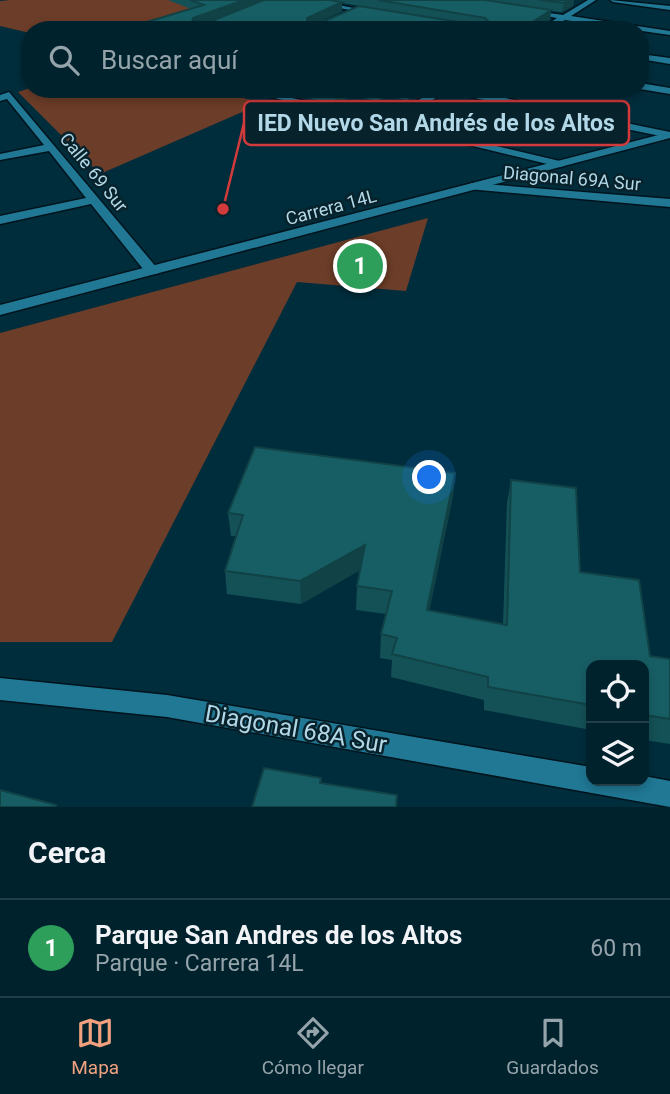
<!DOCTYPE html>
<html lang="es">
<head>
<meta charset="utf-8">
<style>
	:root { --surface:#00222d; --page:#0a2a35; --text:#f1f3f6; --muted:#95a4aa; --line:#223f49; --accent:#f2a17e }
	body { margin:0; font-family:Roboto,sans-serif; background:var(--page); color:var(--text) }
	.controls { position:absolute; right:21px; bottom:21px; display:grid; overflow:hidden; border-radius:14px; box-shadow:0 4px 10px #0003 }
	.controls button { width:63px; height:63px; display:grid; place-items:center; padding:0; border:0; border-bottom:2px solid var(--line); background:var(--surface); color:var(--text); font:35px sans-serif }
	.you { position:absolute; left:430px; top:478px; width:24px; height:24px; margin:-18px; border:5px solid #fff; border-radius:50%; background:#1a73e8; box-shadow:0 0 0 10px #1a73e833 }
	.badge { display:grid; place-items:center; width:46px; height:46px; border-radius:50%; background:var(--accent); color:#fff; font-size:23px; font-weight:700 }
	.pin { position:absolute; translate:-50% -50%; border:4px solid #fff; box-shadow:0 2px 7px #0006 }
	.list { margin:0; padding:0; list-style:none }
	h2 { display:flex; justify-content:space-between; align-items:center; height:91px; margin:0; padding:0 28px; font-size:30px }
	h2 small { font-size:23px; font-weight:400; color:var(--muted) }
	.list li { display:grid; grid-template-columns:46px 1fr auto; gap:21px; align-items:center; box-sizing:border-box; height:98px; padding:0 28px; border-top:2px solid var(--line) }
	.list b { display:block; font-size:26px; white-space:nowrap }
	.list p { margin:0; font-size:23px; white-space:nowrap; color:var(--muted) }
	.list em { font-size:23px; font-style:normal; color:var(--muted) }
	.icon { flex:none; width:38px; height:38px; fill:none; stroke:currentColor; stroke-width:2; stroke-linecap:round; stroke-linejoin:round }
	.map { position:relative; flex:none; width:670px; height:807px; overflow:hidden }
	.search { position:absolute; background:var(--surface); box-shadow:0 4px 10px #0003; left:21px; right:21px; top:21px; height:77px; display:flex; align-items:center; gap:18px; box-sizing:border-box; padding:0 24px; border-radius:28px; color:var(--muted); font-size:26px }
	.sheet { height:189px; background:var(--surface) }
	nav { display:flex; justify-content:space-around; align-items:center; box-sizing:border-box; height:98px; border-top:2px solid var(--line); background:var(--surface); font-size:19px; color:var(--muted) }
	nav a { display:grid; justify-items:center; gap:4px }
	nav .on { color:var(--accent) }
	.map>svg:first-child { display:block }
	.green { fill:#6c3d28 }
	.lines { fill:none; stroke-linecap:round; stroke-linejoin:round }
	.minor-casing { stroke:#00141d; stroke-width:3 }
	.tertiary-casing { stroke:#00141d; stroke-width:3 }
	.minor { fill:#207894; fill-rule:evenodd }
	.tertiary { fill:#207894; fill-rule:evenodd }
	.wall { fill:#145156; fill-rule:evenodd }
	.shaded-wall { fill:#104246 }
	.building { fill:#175e64; stroke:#104246; stroke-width:2 }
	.labels { text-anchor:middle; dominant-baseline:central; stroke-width:5; stroke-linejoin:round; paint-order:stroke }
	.far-street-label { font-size:18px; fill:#b2d8e8; stroke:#08222b }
	.near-street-label { font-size:24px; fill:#b2d8e8; stroke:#08222b }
	.leader { fill:none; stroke:#d23a3b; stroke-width:2.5 }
	.callout-dot { fill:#d23a3b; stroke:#08222b; stroke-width:2.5 }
	.callout { fill:#08222b; stroke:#d23a3b; stroke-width:2.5 }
	.callout-label { font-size:23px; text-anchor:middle; font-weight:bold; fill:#b2d8e8 }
</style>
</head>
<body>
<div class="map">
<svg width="670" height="807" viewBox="0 0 670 807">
	<rect width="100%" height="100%" fill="#002d3c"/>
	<g class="green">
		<path d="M10,0h219l-90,30h-109v3l-30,-7v-25z"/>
		<path d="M30,88l177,1 56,14 -163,71 -82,-82z"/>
		<path d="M428,218l-22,73 -109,-9 -185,360h-112v-309z"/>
	</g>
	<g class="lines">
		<defs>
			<g id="minor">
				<path d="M297,0h15l68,13 -4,2z"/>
				<path d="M588,0h8l-25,16 99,15v4l-105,-15 -16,10h-10l18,-12 -33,-6 4,-2 35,5z"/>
				<path d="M640,54l30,4v6l-30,-5z"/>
				<path d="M640,83l30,5v6l-30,-5z"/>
				<path d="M237,89h17l131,31 52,-31h24l209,43v6l-224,-46 -51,30 169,40v4l-4,1z"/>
				<path d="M9,92l148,176v6h-10l-56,-70 -91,20v-8l86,-18 -37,-47 -49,9v-6l44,-9 -37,-46 -7,2v-6z"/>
				<path d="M472,183l198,16v8l-202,-18 -2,-2z"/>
			</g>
			<g id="tertiary">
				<path d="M610,0l60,6v4l-57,-8z"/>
				<path d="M670,132v6l-670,177v-10z"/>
				<path d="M0,678l167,17 424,72v14h53v-5l26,5v26l-503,-90 -167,-17z"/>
			</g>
		</defs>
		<use href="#minor" class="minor-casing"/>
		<use href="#tertiary" class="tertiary-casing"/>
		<use href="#minor" class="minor"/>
		<use href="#tertiary" class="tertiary"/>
	</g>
	<g class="wall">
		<path d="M168,0h406l-1,6 -11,6 -11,-1 -1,9 -16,10h-414l71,-21zM342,3l32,5 -57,15 25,-12z"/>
		<path d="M267,89h154l-14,11 -20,-4 -9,5 -26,-5 -17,8z"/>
		<path d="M455,473l-2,23 -24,114 74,15 4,-122 4,-23 69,92 70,84 20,3v85l-26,-4v-75h-53v65l-107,-20v-10l-93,-23 1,-17 -12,-2 1,-24 5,-20 -30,-4 1,-24 3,-16 -59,34 -74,-10 -2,-23 11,-35h-5l-3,-23z"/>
	</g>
	<g class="shaded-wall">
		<path d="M244,0h24l-74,28 -2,-5 1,-5z"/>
		<path d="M570,0h4l-1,6 -11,6 2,-9z"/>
		<path d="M342,2v9l-35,17v-10z"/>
		<path d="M551,10l-1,10 -16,10h-14z"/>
		<path d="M343,89h9v7l-17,8v-11z"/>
		<path d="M380,89h7v7l-9,5 1,-11z"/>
		<path d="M407,89h14l-14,11z"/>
		<path d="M455,473l-2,23 -28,137 2,-23z"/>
		<path d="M365,545l-1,23 -63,36 -1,-23z"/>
	</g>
	<g class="building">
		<path d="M190,0h54l-51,18 -1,5h15l57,-23h65l13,2 -35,16 1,5h12l39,-17 106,17h20l3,-2 -3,-3 -107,-18h107l66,10 -31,20h-400l84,-25z"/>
		<path d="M540,0h30l-6,3z"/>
		<path d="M317,89h26l-8,4z"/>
		<path d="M255,447l200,26 -28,137 80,15 4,-145 65,8 4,84 59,8 11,76 20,3v60l-26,-4v-50h-53v40l-103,-18v-10l-96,-23 5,-16 -16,-4 11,-43 -35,-5 8,-41 -65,36 -75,-10 18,-56 -15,-2z"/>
		<path d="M264,768l57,10 -1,5 77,12 -1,12h-144z"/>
		<path d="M0,790l56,15 -1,2h-55z"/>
	</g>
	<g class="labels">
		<g class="far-street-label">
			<text transform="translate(94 172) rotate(51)">Calle 69 Sur</text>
			<text transform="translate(572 178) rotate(5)">Diagonal 69A Sur</text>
			<text transform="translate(331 207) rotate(-15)">Carrera 14L</text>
		</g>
		<g class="near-street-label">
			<text transform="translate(296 729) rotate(10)">Diagonal 68A Sur</text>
		</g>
	</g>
	<path class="leader" d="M223 209L244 123"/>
	<circle class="callout-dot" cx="223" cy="209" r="7"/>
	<rect class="callout" x="244" y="101" width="385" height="44" rx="7"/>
	<g class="callout-label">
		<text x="436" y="131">IED Nuevo San Andrés de los Altos</text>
	</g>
</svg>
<div class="controls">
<button><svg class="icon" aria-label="locate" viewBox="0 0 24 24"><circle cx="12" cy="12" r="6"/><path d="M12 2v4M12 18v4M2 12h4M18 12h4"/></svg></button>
<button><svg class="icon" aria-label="layers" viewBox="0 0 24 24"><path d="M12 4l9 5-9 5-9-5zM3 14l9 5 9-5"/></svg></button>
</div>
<div class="you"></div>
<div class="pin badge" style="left:360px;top:266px;background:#2e9e5b">1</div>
<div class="search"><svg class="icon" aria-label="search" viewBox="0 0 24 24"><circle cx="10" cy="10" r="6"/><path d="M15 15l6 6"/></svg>Buscar aquí</div>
</div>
<section class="sheet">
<h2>Cerca<small></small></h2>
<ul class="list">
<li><span class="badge" style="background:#2e9e5b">1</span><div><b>Parque San Andres de los Altos</b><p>Parque · Carrera 14L</p></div><em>60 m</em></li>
</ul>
</section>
<nav>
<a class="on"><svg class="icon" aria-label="map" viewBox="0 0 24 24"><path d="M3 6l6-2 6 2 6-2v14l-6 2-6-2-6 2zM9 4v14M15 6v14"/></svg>Mapa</a>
<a><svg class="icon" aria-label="directions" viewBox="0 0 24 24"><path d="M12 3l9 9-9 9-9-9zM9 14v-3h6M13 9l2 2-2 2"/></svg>Cómo llegar</a>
<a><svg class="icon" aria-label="saved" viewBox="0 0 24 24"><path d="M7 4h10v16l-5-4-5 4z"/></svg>Guardados</a>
</nav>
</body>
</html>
